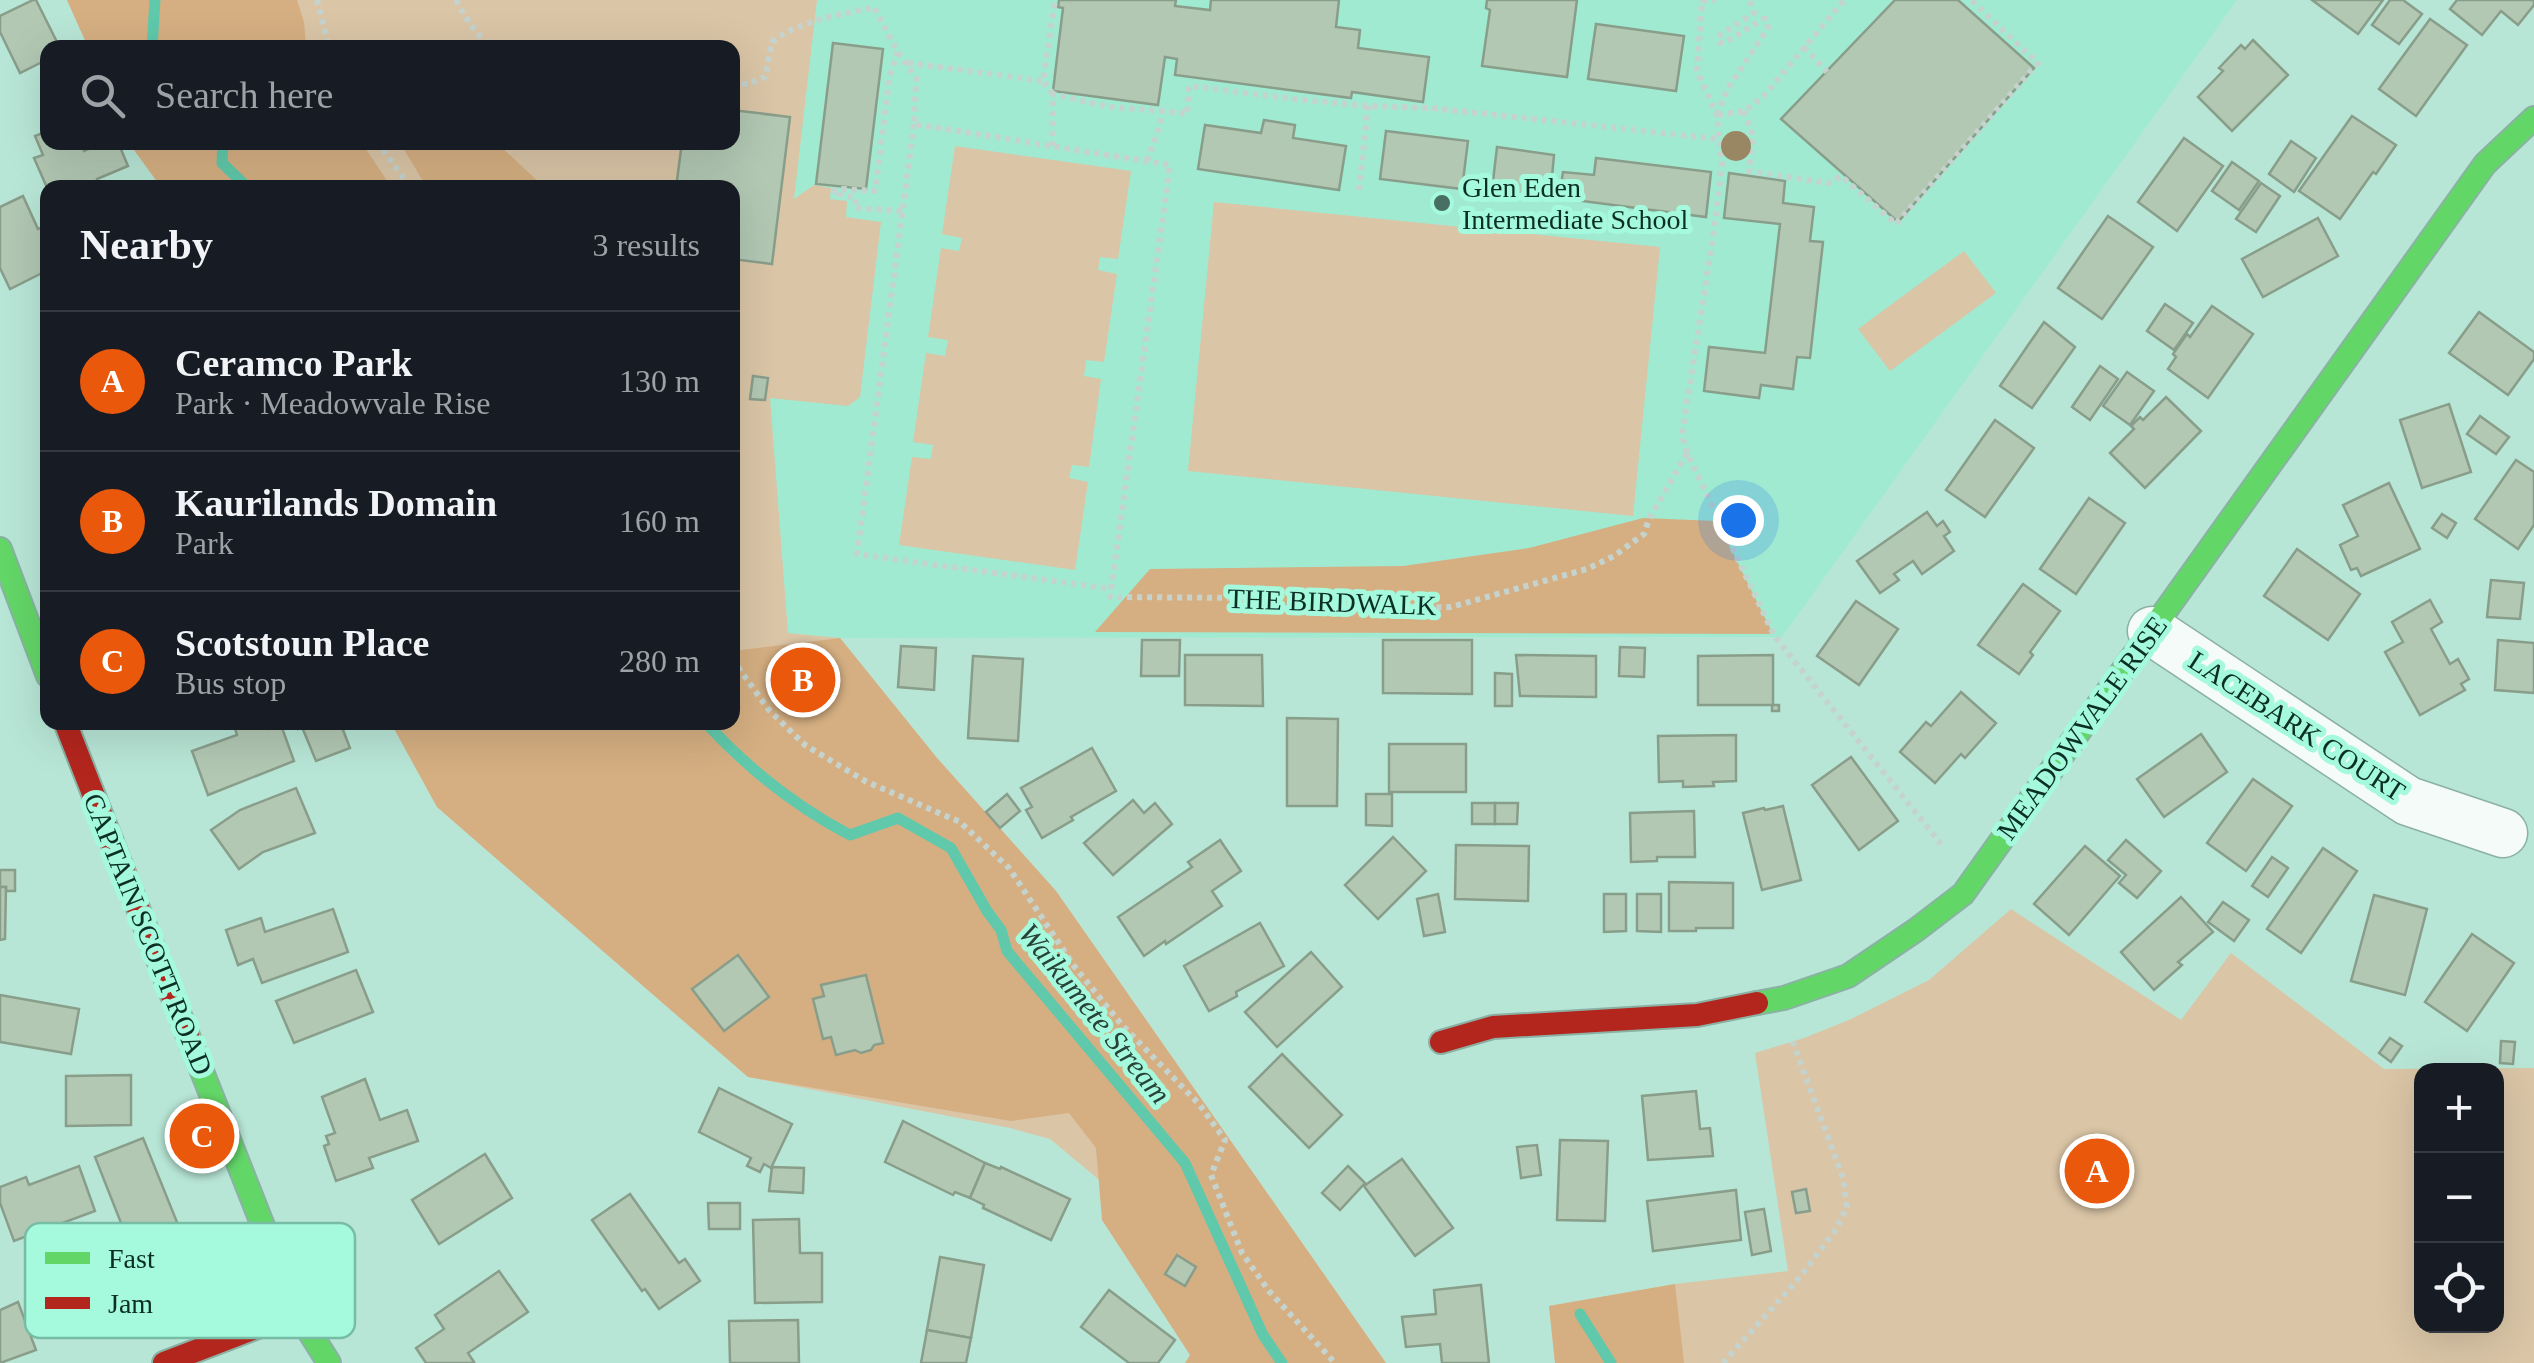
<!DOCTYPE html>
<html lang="en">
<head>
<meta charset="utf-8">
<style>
	:root { --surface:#171b24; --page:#242831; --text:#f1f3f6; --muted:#9ea1a6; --line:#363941; --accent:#ea580c }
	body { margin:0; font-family:Georgia,serif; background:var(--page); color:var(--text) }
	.controls { position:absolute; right:30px; bottom:30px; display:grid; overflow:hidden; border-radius:20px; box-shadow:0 10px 40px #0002 }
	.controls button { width:90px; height:90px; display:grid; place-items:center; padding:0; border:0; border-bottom:2px solid var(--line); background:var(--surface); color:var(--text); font:50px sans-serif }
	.you { position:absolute; left:1738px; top:520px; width:35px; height:35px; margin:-25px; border:8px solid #fff; border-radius:50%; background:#1a73e8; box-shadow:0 0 0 15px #1a73e833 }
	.badge { display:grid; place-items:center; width:65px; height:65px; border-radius:50%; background:var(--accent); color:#fff; font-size:32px; font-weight:700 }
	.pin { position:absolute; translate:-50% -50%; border:5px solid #fff; box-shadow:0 2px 10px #0006 }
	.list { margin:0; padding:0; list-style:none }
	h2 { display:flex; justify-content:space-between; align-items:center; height:130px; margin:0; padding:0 40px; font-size:42px }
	h2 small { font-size:32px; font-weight:400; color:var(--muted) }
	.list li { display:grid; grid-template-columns:65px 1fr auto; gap:30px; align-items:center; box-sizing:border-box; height:140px; padding:0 40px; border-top:2px solid var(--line) }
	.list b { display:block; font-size:38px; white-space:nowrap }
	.list p { margin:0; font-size:32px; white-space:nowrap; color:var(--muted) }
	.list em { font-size:32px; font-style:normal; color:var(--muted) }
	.icon { flex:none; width:55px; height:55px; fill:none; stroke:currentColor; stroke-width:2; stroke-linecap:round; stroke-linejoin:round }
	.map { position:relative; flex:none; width:2534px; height:1363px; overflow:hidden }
	.search { position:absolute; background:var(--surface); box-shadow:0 10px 40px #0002; left:40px; top:40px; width:700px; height:110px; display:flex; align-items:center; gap:25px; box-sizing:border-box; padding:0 35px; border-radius:20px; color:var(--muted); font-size:38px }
	.panel { position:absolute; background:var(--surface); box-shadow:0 10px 40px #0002; left:40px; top:180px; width:700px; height:550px; border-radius:20px }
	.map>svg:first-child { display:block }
	.built { fill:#a1ead2 }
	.green { fill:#dac5a6; fill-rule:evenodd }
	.forest { fill:#d5af82 }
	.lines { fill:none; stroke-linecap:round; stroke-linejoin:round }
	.stream { stroke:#60c9ab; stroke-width:11 }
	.building { fill:#b2c8b3; stroke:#899e8a; stroke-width:2.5 }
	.street-casing { stroke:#8bb1a4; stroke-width:51 }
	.fast-casing { stroke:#8bb1a4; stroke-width:26 }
	.jam-casing { stroke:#8bb1a4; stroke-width:26 }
	.path { stroke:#c5d3ce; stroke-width:6; stroke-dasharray:5 5; stroke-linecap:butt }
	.street { stroke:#f4fbf9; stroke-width:48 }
	.fast { stroke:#63d668; stroke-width:22 }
	.jam { stroke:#b3261e; stroke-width:22 }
	.tree { fill:#988762 }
	.poi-dot { fill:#486f63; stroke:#a5f9dc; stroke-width:4 }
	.labels { text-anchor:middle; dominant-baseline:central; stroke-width:10; stroke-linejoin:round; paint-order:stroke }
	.poi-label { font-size:28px; fill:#0b2f25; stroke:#a5f9dc; text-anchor:start }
	.street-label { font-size:28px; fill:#0b2f25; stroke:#a5f9dc }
	.water-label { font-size:30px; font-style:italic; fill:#274239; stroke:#a5f9dc }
	.key { fill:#a5f9dc; stroke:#77bca5; stroke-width:2.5 }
	.key-label { font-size:28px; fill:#0b2f25 }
</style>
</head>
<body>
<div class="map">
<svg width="2534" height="1363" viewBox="0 0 2534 1363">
	<rect width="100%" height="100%" fill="#b8e6d6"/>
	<path class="built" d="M817,0h1420l-455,637 -942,1 -52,-5 -19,-227z"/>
	<g class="green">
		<path d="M67,0h750l-23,199 20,-14 17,3 -1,11 17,2 -1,16 35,5 -21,175 -12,9 -78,-8 18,235 52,5 97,120 119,133 330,472 -283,-180 -53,-44 -40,-11 -262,-51 -311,-270 -46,-84 341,-1v-534l-571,-1 -32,-44 603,-1v-94l-644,-1z"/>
		<path d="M955,146l176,25 -13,88 -18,-2 -2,13 19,4 -13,88 -18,-2 -2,16 17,3 -12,88 -17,-2 -3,13 19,4 -13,88 -176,-25 13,-88 19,2 2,-14 -20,-3 13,-89 19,3 3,-16 -20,-3 13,-89 18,3 3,-13 -20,-4z"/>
		<path d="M1214,202l446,45 -27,269 -445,-45z"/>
		<path d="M1964,251l32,42 -106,78 -32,-42z"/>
		<path d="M2011,909l170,111 50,-67 153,116 150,-1v295h-979l-6,-57 126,-22 113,-13 -33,-218 49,-15 45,-18 80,-40zM2422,1070h74v256h-74z"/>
	</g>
	<g class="forest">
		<path d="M67,0h230l7,22 2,25h-218z"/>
		<path d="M129,143h233l29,44h-230z"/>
		<path d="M400,143h97l47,44h-115l-3,-1z"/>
		<path d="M1643,518l74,3 56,113 -678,-2 55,-63 253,-3 126,-18z"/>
		<path d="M840,638l97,120 119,133 330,472h-201l5,-8 -88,-135 -6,-72 -27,-35 -58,8 -263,-44 -311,-270 -46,-84 341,-1 1,-71z"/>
		<path d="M1675,1284l9,79h-129l-6,-57z"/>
	</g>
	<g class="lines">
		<g class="stream">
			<path d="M152,48l3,-48"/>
			<path d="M223,142l-1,21 26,25"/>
			<path d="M705,722c43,47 90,84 145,113l48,-17 53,30 36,63 14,19 6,21 178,212 78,172 19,28"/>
			<path d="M1580,1314l31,49"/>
		</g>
	</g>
	<g class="building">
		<path d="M33,0h3l24,48h-12v11l-28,14 -20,-41v-16z"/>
		<path d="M1059,0h117l-1,6 35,4 1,-10h128l-3,27 24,3 -2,18 71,9 -6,45 -71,-10 -1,6 -176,-23 2,-16 -12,-2 -7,48 -105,-14 10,-83 -5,-1z"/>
		<path d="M1487,0h90l-10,77 -85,-11 8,-56 -4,-2z"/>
		<path d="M1895,0h63l76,68 -136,154 -117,-103z"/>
		<path d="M2312,0h71l-25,34z"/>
		<path d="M2390,0h13l19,14 -23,30 -27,-19z"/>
		<path d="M2457,0h77v5l-16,20 -17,-14 -19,24 -32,-26z"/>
		<path d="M2430,19l37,26 -51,71 -37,-27z"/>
		<path d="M1596,24l88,12 -8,55 -88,-12z"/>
		<path d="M2253,40l35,35 -56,56 -34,-34 25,-26 -4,-3 22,-23 4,4z"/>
		<path d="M833,43l50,6 -17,140 -50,-5z"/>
		<path d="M732,110l58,7 -18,147 -40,-5v-71h-56l6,-46h50z"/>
		<path d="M2352,116l44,29 -20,29 -3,-2 -33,47 -41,-28z"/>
		<path d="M1264,120l31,5 -2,13 53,8 -7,44 -141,-21 7,-44 56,8z"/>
		<path d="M48,131v11h32l4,9 19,-9h15l10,24 -31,13 3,9h-52v2l-14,-32 9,-3 -8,-19z"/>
		<path d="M1386,131l82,10 -6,48 -82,-10z"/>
		<path d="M2184,138l39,28 -46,65 -39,-29z"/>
		<path d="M2291,141l25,17 -22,34 -25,-18z"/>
		<path d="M1497,147l57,8 -4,43 -58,-8z"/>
		<path d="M1596,158l115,14 -5,45 -147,-19 4,-26 31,3z"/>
		<path d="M2232,162l27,19 -20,29 -27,-19z"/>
		<path d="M1729,173l56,8 -2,22 31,4 -4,34 13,1 -13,116 -13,-1 -4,32 -32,-4 -2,13 -55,-7 5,-44 56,6 15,-129 -56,-6z"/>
		<path d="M2261,183l19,13 -24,36 -20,-13z"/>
		<path d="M23,196l15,33 10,-5v46l-38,19 -10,-21v-61z"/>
		<path d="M2108,216l45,31 -51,72 -44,-31z"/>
		<path d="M2318,218l20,38 -75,41 -21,-38z"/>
		<path d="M2165,304l28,19 -19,27 -27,-19z"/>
		<path d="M2212,306l41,28 -45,64 -40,-29 8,-12 -3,-3 14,-20 3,3z"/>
		<path d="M2479,312l55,40v7l-26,36 -59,-42z"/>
		<path d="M2044,322l31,25 -43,61 -32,-22z"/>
		<path d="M2100,366l18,13 -28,41 -18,-13z"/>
		<path d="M2127,372l27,19 -24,34 -27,-19z"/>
		<path d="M753,376l15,2 -3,22 -15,-1z"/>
		<path d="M2166,397l35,34 -56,57 -35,-35 24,-24 -3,-3 9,-9 3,3z"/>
		<path d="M2449,404l22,68 -49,16 -22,-68z"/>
		<path d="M2480,416l29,21 -13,17 -29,-20z"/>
		<path d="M1995,420l39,28 -49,69 -39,-27z"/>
		<path d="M2516,460l18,12v53l-16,24 -43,-30z"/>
		<path d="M2389,483l31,66 -59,27 -4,-8 -6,2 -11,-25 18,-9 -15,-31z"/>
		<path d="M2089,498l36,25 -49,71 -36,-25z"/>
		<path d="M1927,512l10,14 6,-5 7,11 -6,4 10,15 -32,23 -9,-13 -19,13 5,6 -19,13 -23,-32z"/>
		<path d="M2442,514l14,9 -9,15 -15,-10z"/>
		<path d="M2297,549l63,45 -32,46 -64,-44z"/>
		<path d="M2491,580l33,3 -4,36 -33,-2z"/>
		<path d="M2023,584l37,27 -30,41 3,3 -14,19 -41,-29z"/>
		<path d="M2430,600l12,22 -11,7 19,35 8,-5 11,20 -8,5 4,6 -45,25 -35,-63 18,-10 -11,-20z"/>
		<path d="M1856,601l42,28 -39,56 -42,-29z"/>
		<path d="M1142,640h38l-1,36h-38z"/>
		<path d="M1383,640h89v54l-89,-1z"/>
		<path d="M2498,640l36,3v50l-39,-3z"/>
		<path d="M901,646l35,2 -2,42 -36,-3z"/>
		<path d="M1620,647l25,1 -1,29 -25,-1z"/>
		<path d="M1185,655h77l1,51 -78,-1z"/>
		<path d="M1516,655l80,1v41l-76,-1z"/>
		<path d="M1773,655v50h6v6h-7v-6h-74v-49z"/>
		<path d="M973,656l50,3 -5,82 -50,-3z"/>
		<path d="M1495,673l17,1v32h-17z"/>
		<path d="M1961,692l35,31 -31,35 -4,-4 -26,29 -35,-31 26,-30 5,4z"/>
		<path d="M1287,718l51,1 -1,87h-50z"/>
		<path d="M233,722h33l2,7 13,-4 13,36 -86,34 -16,-44 45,-16z"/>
		<path d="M296,722h44l10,26 -34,13 -14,-34 -4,2z"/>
		<path d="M2201,734l26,38 -63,45 -27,-38z"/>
		<path d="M1736,735v46l-23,1 1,4 -31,1v-6l-24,1 -1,-46z"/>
		<rect x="1389" y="744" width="77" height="48"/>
		<path d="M1092,748l24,43 -45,26 2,3 -31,18 -16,-28 6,-3 -11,-19z"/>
		<path d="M1851,757l47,64 -39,29 -47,-65z"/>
		<path d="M2253,779l39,27 -46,65 -39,-28z"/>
		<path d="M296,788l19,45 -52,19 -24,17 -28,-39 29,-20z"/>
		<path d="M1007,794l13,17 -20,17 -14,-16z"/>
		<path d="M1366,794h26v32l-26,-1z"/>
		<path d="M1133,800l11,13 11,-10 17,21 -59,51 -29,-32z"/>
		<rect x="1472" y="803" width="23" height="21"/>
		<path d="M1495,803h23l-1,21h-22z"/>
		<path d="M1783,806l18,74 -39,10 -19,-77 21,-5 1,2z"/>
		<path d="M1694,811l1,46h-38v4l-26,1 -1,-49z"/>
		<path d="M1393,837l33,34 -48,48 -33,-34z"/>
		<path d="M1220,840l21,31 -29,20 10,15 -56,38 -1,-3 -21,15 -26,-39 74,-50 -4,-5z"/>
		<path d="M2126,840l35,31 -24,27 -18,-15 7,-8 -18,-15z"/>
		<path d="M1456,845l73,1 -1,55 -73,-2z"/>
		<path d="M2085,846l35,30 -51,59 -35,-31z"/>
		<path d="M2323,848l34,23 -56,82 -34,-24z"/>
		<path d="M2272,857l16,11 -20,29 -16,-11z"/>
		<path d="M0,870h15v21h-9v-4h-6z"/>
		<path d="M1669,882l64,1v45h-37v3h-27z"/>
		<path d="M0,887h6l-1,52 -5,1z"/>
		<path d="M1438,894l7,38 -21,4 -7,-37z"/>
		<path d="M1604,894h22v37l-22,1z"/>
		<path d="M1637,894h24v38l-24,-1z"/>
		<path d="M2374,895l53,14 -22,86 -54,-14z"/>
		<path d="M2181,897l32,35 -35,30 4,3 -28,25 -33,-38z"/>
		<path d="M2223,902l26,18 -15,21 -26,-19z"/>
		<path d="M333,909l15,43 -86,31 -9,-24 -15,6 -12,-35 35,-12 4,14z"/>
		<path d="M1260,923l24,43 -48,26 1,4 -28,15 -25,-45z"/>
		<path d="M2472,934l42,29 -47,68 -42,-29z"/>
		<path d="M1311,952l31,35 -65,60 -32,-35z"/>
		<path d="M738,955l31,42 -45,34 -32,-42z"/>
		<path d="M356,970l17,42 -79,31 -18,-42z"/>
		<path d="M866,975l17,68 -9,2 -3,5 -10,3 -6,-3 -19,5 -5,-18 -8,2 -10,-40 11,-3 -3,-11z"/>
		<path d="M0,995l79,14 -8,45 -71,-12z"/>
		<path d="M2390,1038l12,8 -11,16 -12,-9z"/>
		<path d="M2501,1041l14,1 -2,22 -13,-1z"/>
		<path d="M1282,1054l60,61 -33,33 -60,-61z"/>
		<path d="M131,1075v50l-65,1v-50z"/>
		<path d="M365,1079l15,41 27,-10 11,31 -49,17 4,10 -37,13 -12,-35 5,-2 -3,-8 9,-3 -13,-36z"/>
		<path d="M719,1088l73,36 -21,44 -7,-4 -4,8 -13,-6 4,-8 -52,-26z"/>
		<path d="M1696,1091l4,38 10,-1 3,28 -65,4 -6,-64z"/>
		<path d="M903,1121l82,42 -15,35 -15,-6 -2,3 -68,-33z"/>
		<path d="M143,1138l40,99 -49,19 -39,-99z"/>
		<path d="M1560,1140l48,1 -3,80 -48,-1z"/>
		<path d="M1537,1145l4,30 -20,3 -4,-31z"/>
		<path d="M485,1154l27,44 -73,46 -27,-44z"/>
		<path d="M1402,1159l51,69 -38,28 -51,-70z"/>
		<path d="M985,1163l15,6 1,-2 69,32 -19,41 -68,-32 1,-3 -14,-7z"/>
		<path d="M79,1166l16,45 -81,30 -14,-38v-16l26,-10 3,8z"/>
		<path d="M1348,1166l17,17 -25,27 -18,-17z"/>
		<path d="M772,1167l32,1 -1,25 -34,-2z"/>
		<path d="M1806,1189l4,22 -14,2 -4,-21z"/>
		<path d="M1736,1190l5,50 -88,11 -6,-50z"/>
		<path d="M630,1194l49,69 6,-4 15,22 -41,28 -14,-20 -3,2 -50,-71z"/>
		<path d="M708,1203h32v26h-31z"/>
		<path d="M1764,1209l7,42 -19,4 -7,-43z"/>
		<path d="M799,1219l1,34h22v49l-67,1 -2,-83z"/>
		<path d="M1177,1255l19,12 -11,19 -20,-12z"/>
		<path d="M940,1257l44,8 -13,73 -44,-8z"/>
		<path d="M499,1271l29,41 -60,41 6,9 -2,1h-46l-10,-15 28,-19 -9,-14z"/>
		<path d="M1481,1285l8,78h-47l-2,-19 -34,3 -4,-30 34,-3 -2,-24z"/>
		<path d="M1109,1290l66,50 -17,23h-29l-48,-36z"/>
		<path d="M18,1302l18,48 -36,13v-53z"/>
		<path d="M798,1320l1,43h-69l-1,-42z"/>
		<path d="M927,1330l44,8 -5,25h-45z"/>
	</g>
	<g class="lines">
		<defs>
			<path id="street" d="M2152,631l256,170 95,32"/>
			<g id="fast">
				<path d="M0,549l48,127"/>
				<path d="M1757,1003l27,-5 64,-22 68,-46 47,-36 522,-730 49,-46"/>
				<path d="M188,1036l109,276 32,51"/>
			</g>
			<g id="jam">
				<path d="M65,722l123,314"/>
				<path d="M1441,1042l52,-15 204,-12 60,-12"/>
				<path d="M164,1363l133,-51"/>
			</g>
		</defs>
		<use href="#street" class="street-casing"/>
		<use href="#fast" class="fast-casing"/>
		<use href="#jam" class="jam-casing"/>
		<g class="path">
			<path d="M317,0l12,48"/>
			<path d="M456,0c10,19 20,34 36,48"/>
			<path d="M1702,1l13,-1"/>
			<path d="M1804,47l23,25"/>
			<path d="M908,63l135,18"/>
			<path d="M732,83l15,1 18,-7 7,-35c28,-22 68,-27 102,-35l23,44 19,27 -2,46 256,41 -60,432 150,1 49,4 73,-1 40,7 29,-1 136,-38 27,-13 30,-22 5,-15 38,-66 88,184 166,207"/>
			<path d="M1053,94l-10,-13 12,-81"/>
			<path d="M1744,111l9,26 -4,34 79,12 13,-7 55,48 142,-161 -67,-63"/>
			<path d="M1717,115l11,-27 40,-60 -2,-9h-3l-37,23 -6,1 -2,-4 3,-5 33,-21 -4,-13"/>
			<path d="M1718,115l26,-4 19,-14 81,-97"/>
			<path d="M914,124l-57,430 254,35"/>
			<path d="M377,142l34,46"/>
			<path d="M1052,146l1,-52 56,13 53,4"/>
			<path d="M1147,161l13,-36 2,-14 25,3 2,-28 106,13 73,7 62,2 289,31"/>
			<path d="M1359,190l9,-84"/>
			<path d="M832,191l10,-2 33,2 14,-111 8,-28"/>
			<path d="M839,193v1l17,4 -1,10 47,3"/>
			<path d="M1687,453l-4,-14v-12l30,-190 9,-72 -5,-50 -20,-43 5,-72"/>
			<path d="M732,659l37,51 36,35 60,36 95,41 49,46 65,98 48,59 77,79 26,36 -14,35 31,78 27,38 66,72"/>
			<path d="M1723,1363l76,-85 36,-47 12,-24 -4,-29 -51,-138"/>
		</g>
		<use href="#street" class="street"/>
		<use href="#fast" class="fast"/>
		<use href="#jam" class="jam"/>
	</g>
	<circle class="tree" cx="1736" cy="146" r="15"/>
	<circle class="poi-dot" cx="1442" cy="203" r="10"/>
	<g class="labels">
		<g class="poi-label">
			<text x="1462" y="187">Glen Eden<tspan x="1462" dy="32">Intermediate School</tspan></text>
		</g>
		<g class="street-label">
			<text transform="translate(1332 602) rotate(2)">THE BIRDWALK</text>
			<text transform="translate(2297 726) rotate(33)">LACEBARK COURT</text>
			<text transform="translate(2082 728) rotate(-54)">MEADOWVALE RISE</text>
			<text transform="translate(148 934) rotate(68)">CAPTAIN SCOTT ROAD</text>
		</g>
		<g class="water-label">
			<text transform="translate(1095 1013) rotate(51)">Waikumete Stream</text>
		</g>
	</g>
	<rect x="25" y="1223" width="330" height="115" rx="15" class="key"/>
	<rect x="45" y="1252" width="45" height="12" fill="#63d668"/>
	<rect x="45" y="1297" width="45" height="12" fill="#b3261e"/>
	<g class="key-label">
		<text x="108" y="1268">Fast</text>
		<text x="108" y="1313">Jam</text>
	</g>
</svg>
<div class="controls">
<button>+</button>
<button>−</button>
<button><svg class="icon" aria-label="locate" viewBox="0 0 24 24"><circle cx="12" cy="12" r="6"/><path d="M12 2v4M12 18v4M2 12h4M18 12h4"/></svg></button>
</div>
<div class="you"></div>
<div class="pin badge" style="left:2097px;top:1171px">A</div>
<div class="pin badge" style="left:803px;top:680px">B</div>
<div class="pin badge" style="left:202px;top:1136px">C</div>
<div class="search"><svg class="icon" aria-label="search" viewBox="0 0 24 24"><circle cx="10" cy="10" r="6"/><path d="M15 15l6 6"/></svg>Search here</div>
<section class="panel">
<h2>Nearby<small>3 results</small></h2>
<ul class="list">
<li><span class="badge">A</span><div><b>Ceramco Park</b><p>Park · Meadowvale Rise</p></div><em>130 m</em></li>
<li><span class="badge">B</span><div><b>Kaurilands Domain</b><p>Park</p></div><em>160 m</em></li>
<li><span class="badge">C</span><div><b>Scotstoun Place</b><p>Bus stop</p></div><em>280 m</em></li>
</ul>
</section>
</div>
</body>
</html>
